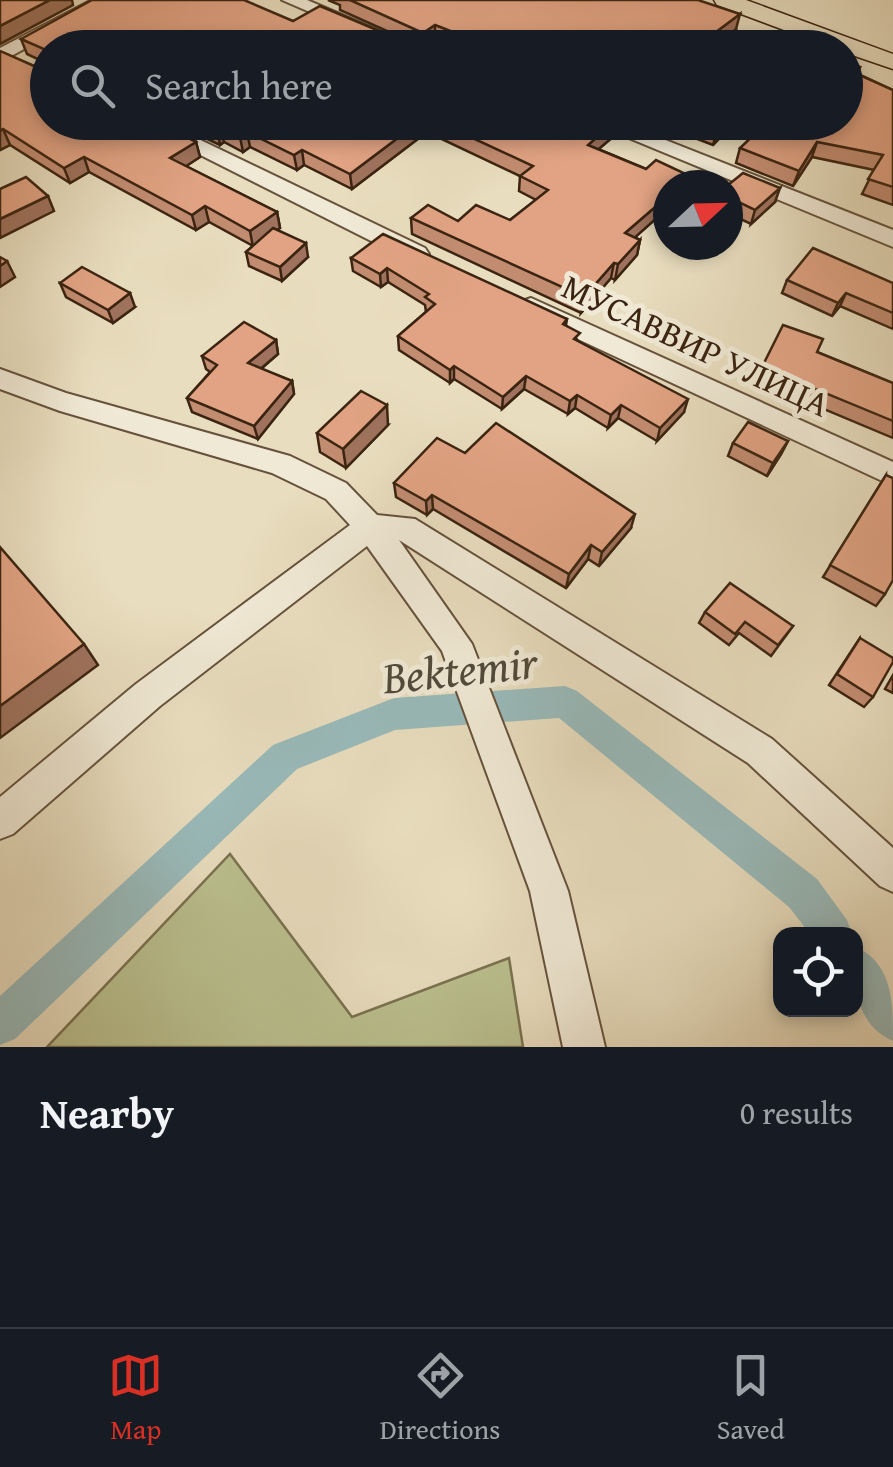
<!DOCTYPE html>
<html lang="en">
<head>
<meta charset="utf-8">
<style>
	:root { --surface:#171b24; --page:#20242c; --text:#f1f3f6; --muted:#9ea1a6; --line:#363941; --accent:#d93025 }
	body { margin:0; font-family:"Gentium Book Plus",serif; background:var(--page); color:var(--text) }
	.controls { position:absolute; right:30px; bottom:30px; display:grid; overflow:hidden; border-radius:20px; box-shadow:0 5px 15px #0003 }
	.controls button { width:90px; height:90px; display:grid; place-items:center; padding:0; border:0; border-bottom:2px solid var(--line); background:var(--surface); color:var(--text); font:50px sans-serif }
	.compass { position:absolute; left:653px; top:170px; width:90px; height:90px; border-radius:50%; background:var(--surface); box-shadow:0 5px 15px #0003; rotate:68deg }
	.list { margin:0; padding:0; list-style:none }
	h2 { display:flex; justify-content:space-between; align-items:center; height:130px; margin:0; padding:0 40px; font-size:42px }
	h2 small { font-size:32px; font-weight:400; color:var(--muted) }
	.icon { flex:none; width:55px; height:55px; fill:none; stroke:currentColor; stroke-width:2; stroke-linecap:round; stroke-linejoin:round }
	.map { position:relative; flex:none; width:893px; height:1047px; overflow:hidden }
	.search { position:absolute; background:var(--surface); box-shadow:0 5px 15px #0003; left:30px; right:30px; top:30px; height:110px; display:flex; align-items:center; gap:25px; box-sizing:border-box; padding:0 35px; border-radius:55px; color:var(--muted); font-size:38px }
	.sheet { height:280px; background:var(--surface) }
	nav { display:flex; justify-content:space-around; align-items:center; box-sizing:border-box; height:140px; border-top:2px solid var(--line); background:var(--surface); font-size:28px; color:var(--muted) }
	nav a { display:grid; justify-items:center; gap:5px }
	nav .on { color:var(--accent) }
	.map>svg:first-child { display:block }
	.green { fill:#babf8e; stroke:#7a7250; stroke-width:2.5 }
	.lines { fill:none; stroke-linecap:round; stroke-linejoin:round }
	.canal { fill:#99baba; fill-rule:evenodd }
	.minor-casing { stroke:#66523c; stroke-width:4 }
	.major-casing { stroke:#3b2411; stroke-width:3 }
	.minor { fill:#f0e9d5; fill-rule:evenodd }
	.major { fill:#e8ddbe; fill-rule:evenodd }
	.wall { fill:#c28c71; stroke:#3b2411; stroke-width:2.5 }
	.shaded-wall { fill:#9e725c; stroke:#3b2411; stroke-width:2.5 }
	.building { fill:#e1a383; stroke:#3b2411; stroke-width:2.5 }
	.labels { text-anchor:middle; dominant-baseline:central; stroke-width:10; stroke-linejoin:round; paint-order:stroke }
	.street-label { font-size:35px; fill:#3b2411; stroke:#f0e9d5 }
	.near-water-label { font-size:45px; font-style:italic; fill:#524a3b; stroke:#f0e9d5 }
</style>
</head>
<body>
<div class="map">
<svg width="893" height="1047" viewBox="0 0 893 1047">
	<rect width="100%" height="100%" fill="#e8ddbe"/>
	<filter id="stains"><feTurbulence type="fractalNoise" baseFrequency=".002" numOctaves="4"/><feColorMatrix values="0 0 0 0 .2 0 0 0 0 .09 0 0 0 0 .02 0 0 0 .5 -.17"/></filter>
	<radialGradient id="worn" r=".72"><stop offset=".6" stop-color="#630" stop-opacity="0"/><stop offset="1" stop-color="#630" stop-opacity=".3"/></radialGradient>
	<path class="green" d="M230,854l122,163 157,-59 14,89h-476z"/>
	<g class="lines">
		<g class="canal">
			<path d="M565,686l12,5 240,188 30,41 5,14h-42l-21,-27 -230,-189 -164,12 -98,39 -282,270 -15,6v-49l273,-251 121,-47z"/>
			<path d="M856,947c37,17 37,56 37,94 -39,-17 -39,-58 -37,-94z"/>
		</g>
		<defs>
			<g id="minor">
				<path d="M92,0h23l-115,62v-14z"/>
				<path d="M282,0h25l113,48h-27z"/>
				<path d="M135,122h28l262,126 4,6 -12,8 -8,-2z"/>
				<path d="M590,122h30l273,108v17z"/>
				<path d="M531,298l362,164v24l-371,-173 -4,-6 4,-6z"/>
				<path d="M0,369l66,24 224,63 56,27 31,32 38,4 357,220 121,109v44l-13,-6 -132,-123 -349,-223 73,104 96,247 37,156h-42l-33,-156 -88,-240 -75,-105 -207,160 -147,128 -13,5v-42l136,-113 214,-159 -24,-26 -54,-26 -212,-62 -60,-22z"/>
			</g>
			<path id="major" d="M714,0h32l147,54v15l-47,-16v-5h-14l-115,-43z"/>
		</defs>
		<use href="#minor" class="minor-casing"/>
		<use href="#major" class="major-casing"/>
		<use href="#minor" class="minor"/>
		<use href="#major" class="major"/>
	</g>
	<g class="wall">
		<path d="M328,0h370l38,29 -14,10 22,9h-290l-19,-8 -11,8 -6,-3v3h-370v74l148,20 4,15 -14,9 91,46 3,16 -3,2 31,27 -26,24 -33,-15 -3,-14 7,-6 -44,-24 -13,8 -107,-58 -19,11 -60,-38 -10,5v-99l43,19 1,-8 -17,-8 -6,-15 272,-18 105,15 -58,-26v-5z"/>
		<path d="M846,62l14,5 -2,7 35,16v115l-31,-11 12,-24 -62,-13 -19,29 -57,-23 4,-15 43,-12z"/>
		<path d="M179,122h437l-2,14 -16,13 48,20 44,7 -2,9h-20v23l-33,29 5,3 -3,15 -22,25 -4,-2 -30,35 -169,-79 -1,-16 47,3 52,-1 26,-20 -17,-9 1,-15 -93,-44 -75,57 -48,-24 -7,5 -47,-23 -7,5 -19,-10 -4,3 -40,-19z"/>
		<path d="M632,122h103l-22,23 -39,-15 -6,6z"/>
		<path d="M728,185l47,17 -24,22 -23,-11z"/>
		<path d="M351,258l216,61 -1,6 12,16 106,71 -27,29 -39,-23 -10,10 -33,-20 -7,6 -44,-25 -22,20 -48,-30 -4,4 -51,-33 -1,-14 28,-24 -1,-7 -37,-23 -7,5 -28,-16z"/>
		<path d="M787,280l106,3v46l-53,-23 -8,10 -50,-23z"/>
		<path d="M60,283l75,24 -22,16 -47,-26z"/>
		<path d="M276,340l2,14 -17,15 31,12 2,13 -36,45 -66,-27 -5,-14 23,-26 -4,-3 -4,-13z"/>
		<path d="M817,352l76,31v55l-136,-57 5,-14z"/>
		<path d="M388,425l-42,43 -26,-16 -3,-19z"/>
		<path d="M788,441l-7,13 -14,22 -39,-20 5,-13z"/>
		<path d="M465,453l166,75 -32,38 -11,-7 -22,29 -133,-79 -6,6 -31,-18 -2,-14z"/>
		<path d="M886,475l-1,119 -9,12 -53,-29z"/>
		<path d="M705,612l88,14 -22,30 -32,-23 -10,12 -30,-22z"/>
		<path d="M860,638l13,59 -9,10 -35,-22z"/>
		<path d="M893,675v18l-8,-4z"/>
	</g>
	<g class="shaded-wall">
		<path d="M50,0h22l1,5 -73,39v-18z"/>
		<path d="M740,14l-4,15 -24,19v-13z"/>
		<path d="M435,25v15l-12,8v-15z"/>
		<path d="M417,37l1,11h-17z"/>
		<path d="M155,39l2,9h-17z"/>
		<path d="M419,122h7l1,10 -75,57 -2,-15z"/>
		<path d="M614,122h2l-2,14 -28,24 2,-15z"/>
		<path d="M671,122h5l-2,8 -6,6z"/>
		<path d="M724,122h11l-22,23 4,-15z"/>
		<path d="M220,127l4,15 -4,3 -3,-16z"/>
		<path d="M3,129l7,16 -10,5v-19z"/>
		<path d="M247,132l3,15 -7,5 -3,-15z"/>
		<path d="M196,142l4,15 -26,17 -4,-16z"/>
		<path d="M817,142l-5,15 -19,29 6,-15z"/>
		<path d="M302,150l2,15 -7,5 -3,-15z"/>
		<path d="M84,157l5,15 -19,11 -6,-15z"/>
		<path d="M780,188l-5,14 -24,22 4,-14z"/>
		<path d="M48,196l6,15 -54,27v-19z"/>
		<path d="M668,196v12l-46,41 3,-16z"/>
		<path d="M205,206l4,16 -13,8 -4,-15z"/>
		<path d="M277,212l3,16 -27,19 -3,-16z"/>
		<path d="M640,240l-3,15 -22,25 3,-16z"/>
		<path d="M306,243l2,14 -26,24 -2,-14z"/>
		<path d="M7,261l8,16 -15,10v-21z"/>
		<path d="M614,263l-3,15 -30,35 3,-16z"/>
		<path d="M387,268l1,14 -7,5 -1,-13z"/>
		<path d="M130,293l5,14 -22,16 -5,-13z"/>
		<path d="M846,293l-6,13 -8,10 6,-13z"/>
		<path d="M276,340l2,14 -27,23 -3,-14z"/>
		<path d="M454,366v13l-4,4v-13z"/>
		<path d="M526,376l-2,13 -22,20 1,-12z"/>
		<path d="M292,381l2,13 -36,45 -4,-13z"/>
		<path d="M577,395l-2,13 -7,6 2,-13z"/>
		<path d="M688,399l-4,13 -27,29 3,-13z"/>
		<path d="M387,405l1,20 -42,43 -3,-19z"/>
		<path d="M621,405l-3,13 -10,10 3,-13z"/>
		<path d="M788,441l-7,13 -14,22 6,-13z"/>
		<path d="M432,495l1,14 -6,6 -1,-14z"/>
		<path d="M635,514l-4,14 -32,38 3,-14z"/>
		<path d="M591,545l-3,14 -22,29 3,-14z"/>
		<path d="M84,644l14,21 -98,73v-32z"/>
	</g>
	<g class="building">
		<path d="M0,0h50l-50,26z"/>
		<path d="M92,0h152l49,21 27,-15 71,30 26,1 -16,11h-229l-17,-9 -15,9h-92v74h107l41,20 -26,16 107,54 -27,19 -45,-25 -13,9 -108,-58 -20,11 -61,-39 -3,2v-80l43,19 1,-21 -23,-10z"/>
		<path d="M350,0h348l42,14 -28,21 32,13h-264l4,-4 -49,-19 -12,8z"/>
		<path d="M846,62l14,5 -5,6 38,17v97l-25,-8 15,-24 -66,-13 -18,29 -59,-23 21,-20 22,8 7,-14h56z"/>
		<path d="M203,122h216l-69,52 -48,-24 -8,5 -47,-23 -7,5 -20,-10 -3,2z"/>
		<path d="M438,122h176l-26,23 58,24 10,-9 34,16 -10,9h-12v11l-43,37 15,7 -22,24 -4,-1 -30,34 -173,-79 17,-13 30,16 18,-16 34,15 38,-30 -28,-14 13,-10z"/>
		<path d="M698,122h26l-7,8z"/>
		<path d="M743,173l37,15 -25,22 -27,-13v-12z"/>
		<path d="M26,177l22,19 -48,23v-30z"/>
		<path d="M273,228l33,15 -26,24 -34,-15z"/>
		<path d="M383,234l184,85 -4,5 17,9 -6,6 114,60 -28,29 -39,-23 -10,10 -34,-20 -7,6 -44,-25 -23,21 -49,-31 -4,4 -52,-34 37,-32 -10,-7 4,-3 -42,-26 -7,6 -29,-16z"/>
		<path d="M813,248l80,35v30l-47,-20 -8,10 -51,-23z"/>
		<path d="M0,257l7,4 -7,5z"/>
		<path d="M82,267l48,26 -22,17 -48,-27z"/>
		<path d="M244,322l32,18 -28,23 44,18 -38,45 -67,-28 30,-33 -15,-9z"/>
		<path d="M783,325l40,14 -6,13 76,31v38l-131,-54z"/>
		<path d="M361,391l26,14 -44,44 -26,-16z"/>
		<path d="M748,422l40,19 -15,22 -40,-20z"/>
		<path d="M496,423l139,91 -33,38 -11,-7 -22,29 -137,-79 -6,6 -32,-18 43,-45 28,15z"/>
		<path d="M886,475l7,3v102l-8,14 -55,-29z"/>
		<path d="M0,547l84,97 -84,62z"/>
		<path d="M730,583l63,43 -15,19 -33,-23 -10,12 -30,-22z"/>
		<path d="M860,638l33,20v4l-20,35 -36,-23z"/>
	</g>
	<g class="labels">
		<g class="street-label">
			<text transform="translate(696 345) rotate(25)">МУСАВВИР УЛИЦА</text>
		</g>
		<g class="near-water-label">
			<text transform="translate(460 669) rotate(-6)">Bektemir</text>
		</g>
	</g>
	<rect width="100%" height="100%" filter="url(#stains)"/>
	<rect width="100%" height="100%" fill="url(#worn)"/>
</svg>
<div class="controls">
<button><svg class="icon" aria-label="locate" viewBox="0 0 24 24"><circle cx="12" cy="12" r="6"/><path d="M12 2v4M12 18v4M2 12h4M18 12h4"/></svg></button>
</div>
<svg class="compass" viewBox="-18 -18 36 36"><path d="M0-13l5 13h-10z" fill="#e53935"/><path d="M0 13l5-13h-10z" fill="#9ea1a6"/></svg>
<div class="search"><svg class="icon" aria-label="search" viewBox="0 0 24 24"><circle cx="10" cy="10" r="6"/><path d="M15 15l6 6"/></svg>Search here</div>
</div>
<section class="sheet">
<h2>Nearby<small>0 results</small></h2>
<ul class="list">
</ul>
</section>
<nav>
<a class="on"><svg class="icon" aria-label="map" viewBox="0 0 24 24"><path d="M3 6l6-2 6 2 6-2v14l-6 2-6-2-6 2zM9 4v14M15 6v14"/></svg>Map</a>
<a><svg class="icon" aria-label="directions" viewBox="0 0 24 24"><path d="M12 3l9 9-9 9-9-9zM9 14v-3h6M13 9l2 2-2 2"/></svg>Directions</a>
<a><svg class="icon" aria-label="saved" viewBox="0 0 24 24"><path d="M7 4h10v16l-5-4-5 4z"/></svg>Saved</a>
</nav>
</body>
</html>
